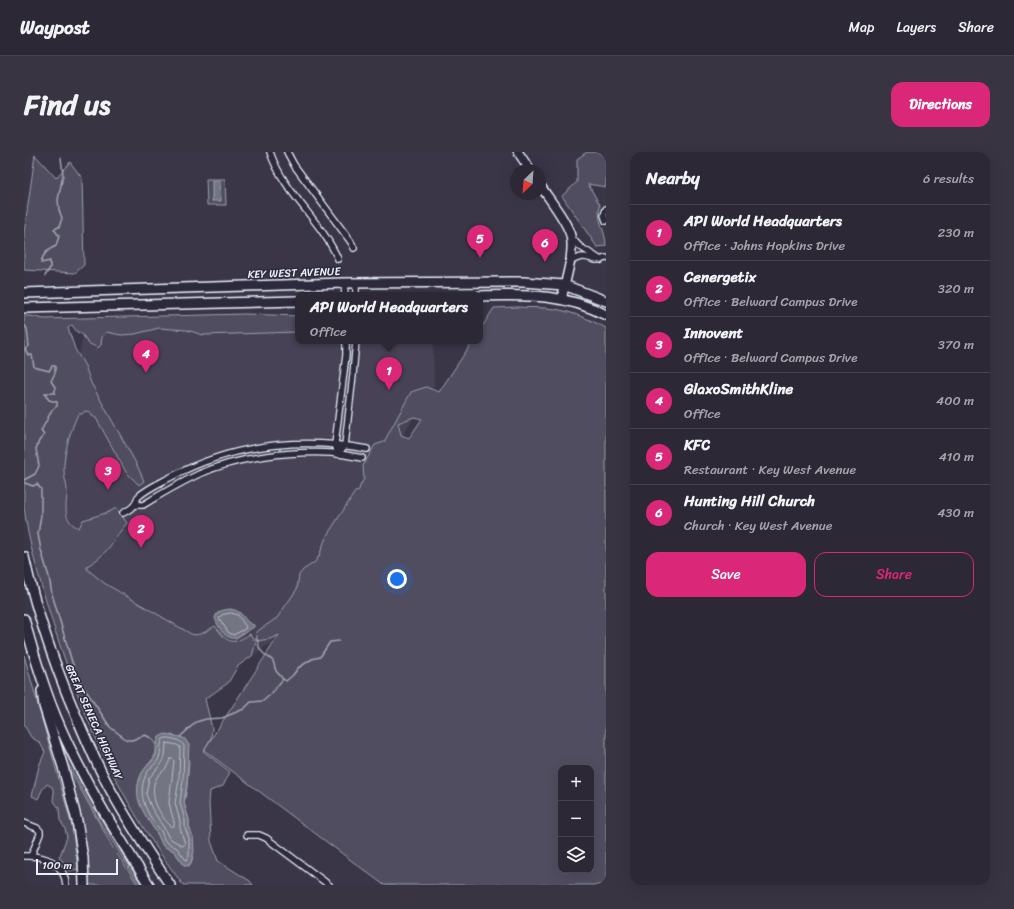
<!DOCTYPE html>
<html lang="en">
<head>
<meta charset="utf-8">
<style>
	:root { --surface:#2c2836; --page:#383442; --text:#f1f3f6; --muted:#a6a6ad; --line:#484451; --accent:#db2777 }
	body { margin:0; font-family:Sriracha,sans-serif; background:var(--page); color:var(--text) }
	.controls { position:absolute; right:12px; bottom:12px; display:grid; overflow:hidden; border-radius:8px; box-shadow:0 4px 16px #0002 }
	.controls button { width:36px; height:36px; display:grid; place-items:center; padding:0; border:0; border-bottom:1px solid var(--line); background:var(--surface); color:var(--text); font:20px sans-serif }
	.compass { position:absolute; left:486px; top:12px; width:36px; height:36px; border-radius:50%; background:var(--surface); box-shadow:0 4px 16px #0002; rotate:205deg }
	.scale { position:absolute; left:12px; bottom:10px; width:82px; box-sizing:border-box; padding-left:4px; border:2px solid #e8f1f8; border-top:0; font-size:11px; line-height:14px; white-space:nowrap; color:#e8f1f8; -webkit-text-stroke:3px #2f2a3d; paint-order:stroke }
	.you { position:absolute; left:373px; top:427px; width:14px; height:14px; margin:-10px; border:3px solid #fff; border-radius:50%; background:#1a73e8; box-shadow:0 0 0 6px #1a73e833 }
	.badge { display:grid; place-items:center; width:26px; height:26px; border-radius:50%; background:var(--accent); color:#fff; font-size:13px; font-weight:700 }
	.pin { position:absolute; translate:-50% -33px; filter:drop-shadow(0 1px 2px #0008) }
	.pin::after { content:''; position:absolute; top:21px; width:14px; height:12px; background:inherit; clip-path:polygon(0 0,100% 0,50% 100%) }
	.popup { position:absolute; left:271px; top:140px; width:188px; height:52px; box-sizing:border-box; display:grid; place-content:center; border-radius:8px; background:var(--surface); filter:drop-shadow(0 1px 3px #0005); font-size:13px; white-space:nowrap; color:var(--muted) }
	.popup b { font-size:15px; color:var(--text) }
	.popup::after { content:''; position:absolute; left:50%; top:100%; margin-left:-8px; border:8px solid transparent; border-top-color:var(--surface) }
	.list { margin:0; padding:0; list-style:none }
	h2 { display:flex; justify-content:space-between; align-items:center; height:52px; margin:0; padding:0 16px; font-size:17px }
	h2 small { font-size:13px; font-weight:400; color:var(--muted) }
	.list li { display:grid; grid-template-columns:26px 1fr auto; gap:12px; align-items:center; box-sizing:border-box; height:56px; padding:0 16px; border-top:1px solid var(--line) }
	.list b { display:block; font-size:15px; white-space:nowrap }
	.list p { margin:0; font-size:13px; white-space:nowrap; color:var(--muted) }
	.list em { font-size:13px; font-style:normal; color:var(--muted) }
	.actions { display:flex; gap:8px; padding:12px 16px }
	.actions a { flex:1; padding:9px 0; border:1px solid var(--accent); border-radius:12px; text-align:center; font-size:14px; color:var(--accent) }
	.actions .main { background:var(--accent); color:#fff }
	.icon { flex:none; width:22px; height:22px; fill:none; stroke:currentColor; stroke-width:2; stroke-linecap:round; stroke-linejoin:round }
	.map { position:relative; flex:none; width:582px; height:733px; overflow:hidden; border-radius:12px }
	header { display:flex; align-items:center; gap:24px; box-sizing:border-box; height:56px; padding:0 20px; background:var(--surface); border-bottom:1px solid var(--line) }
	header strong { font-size:19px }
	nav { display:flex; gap:22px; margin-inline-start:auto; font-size:14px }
	.intro { display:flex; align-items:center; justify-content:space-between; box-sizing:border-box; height:96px; padding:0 24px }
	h1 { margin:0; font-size:28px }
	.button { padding:10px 18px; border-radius:12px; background:var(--accent); color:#fff; font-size:14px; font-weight:700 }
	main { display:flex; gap:24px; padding:0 24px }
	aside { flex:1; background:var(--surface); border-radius:12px; box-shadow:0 4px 16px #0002 }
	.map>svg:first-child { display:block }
	.built { fill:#464354 }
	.green { fill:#504e5f; stroke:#9ca0ac; fill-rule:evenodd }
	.water { fill:#737482; stroke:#a2a6b1 }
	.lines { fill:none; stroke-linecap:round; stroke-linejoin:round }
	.shore { stroke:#b9bfc9; stroke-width:1 }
	.stream { stroke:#a2a6b1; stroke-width:1.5 }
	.street-casing { stroke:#e8f1f8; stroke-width:8 }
	.secondary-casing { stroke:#e8f1f8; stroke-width:11 }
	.primary-casing { stroke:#e8f1f8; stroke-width:12 }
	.street { stroke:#2f2a3d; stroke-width:5.5 }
	.secondary { stroke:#2f2a3d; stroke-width:8 }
	.primary { stroke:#2f2a3d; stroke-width:9 }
	.labels { text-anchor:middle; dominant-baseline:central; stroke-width:3; stroke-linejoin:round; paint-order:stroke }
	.street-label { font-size:11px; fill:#e8f1f8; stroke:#2f2a3d }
</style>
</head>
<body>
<header>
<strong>Waypost</strong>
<nav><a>Map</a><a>Layers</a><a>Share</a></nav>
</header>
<div class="intro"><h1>Find us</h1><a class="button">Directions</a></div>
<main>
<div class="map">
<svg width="582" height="733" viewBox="0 0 582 733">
	<rect width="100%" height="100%" fill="#3a3648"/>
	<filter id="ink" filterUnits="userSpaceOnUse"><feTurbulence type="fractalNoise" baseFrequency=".025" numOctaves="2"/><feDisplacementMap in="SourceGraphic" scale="8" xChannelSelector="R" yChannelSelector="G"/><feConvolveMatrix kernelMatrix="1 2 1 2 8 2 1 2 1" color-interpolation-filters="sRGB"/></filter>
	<g filter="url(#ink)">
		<path class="built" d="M274,165v24h135l1,44 -158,254 -50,36 -154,-91 -27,-66 41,-196z"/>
		<g class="green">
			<path d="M563,0h19v35l-18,-3 12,21c-4,16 6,25 6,41l-9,1 -35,-51 15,-14v-23z"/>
			<path d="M11,3l21,23 14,-16 12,16 2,87 -9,8 -51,-3v-37z"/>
			<path d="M182,27h19l1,26h-19z"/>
			<path d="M493,155c12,1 26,0 38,2 18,3 36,11 51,19v557h-222l-180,-135 75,-115 -9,4 -14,2 -4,15 -14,10 -10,17 -23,16 7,29 -1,10 -8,13 27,21 -7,14 -13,5 -1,12 2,38 7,20 32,20 3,4h-70c-16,-22 -32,-44 -46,-68 -39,-65 -66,-134 -88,-206 -10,-34 -21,-69 -25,-104 0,-21 0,-43 0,-64 0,-42 0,-85 0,-127h7l13,3 201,-5 53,2v16l-95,3 -16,-5 -28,-2 -24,6 -14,1 -15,-3 -4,5 -1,8 -3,3 -10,-5 -6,-9 -5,-2 -5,-7 -4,3 7,21 10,17 6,17 46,82 7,16 -5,4 -13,-13 -30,-54 -4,-2 -2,-4 -5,-1 -3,3h-4c-7,15 -15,40 -14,57 0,7 3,13 3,19 0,14 -6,31 12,38l4,-8 26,-8 7,-4 11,15c-6,6 -9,12 -14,19 -7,10 -15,18 -26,24v3l17,14 87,51c8,3 17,-4 24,-8 13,17 16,20 35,8l3,5h3l1,-2 -1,-5 21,-14 20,-29 2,-14 4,-5 12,-8 4,-6 7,-19 29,-45 4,-2 1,-4 4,-7 -1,-13 12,-21 9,-3 27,-50 15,-5 13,5 34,-51h7v-11l14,-22zM390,265l8,2 -13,19 -8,-3 -3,-12zM149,583l3,1 13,26 -2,26 -3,15 5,17v7l4,10v20l-2,6 -2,3 -5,-1 -10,-14 -11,-5c-3,-5 -4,-10 -7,-14 -11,-19 -27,-40 -12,-62 7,-11 13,-11 12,-26zM537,616h30v102h-30z"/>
			<path d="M0,503l48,171 6,43 -9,2 -6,-10 -4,-3 8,-21 -2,-8 -5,-9 -1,-12 -6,-8 1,-7 -2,-6 -5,-3 -5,6 -4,9 -6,-3 7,-30 6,-14 -5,-9 -9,-6 -7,-12z"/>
			<path d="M35,587c24,51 52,99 83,146h-2l-3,-4 -36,-57 -30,-55 -2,-3 -5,-1z"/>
			<path d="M44,615l44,79 26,39h-52z"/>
		</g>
		<g class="water">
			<path d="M188,29h8l1,20h-9z"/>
			<path d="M206,457c16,2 12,13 24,16v2l-18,11c-11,2 -18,-11 -21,-20 2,-8 9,-8 15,-9z"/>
			<path d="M141,582l15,3 5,2 4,6 -2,36 -3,22 5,17v7l4,10 1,14 -3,12 -4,3 -3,-1 -10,-14 -11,-5c-3,-5 -4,-10 -7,-14 -12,-19 -25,-34 -15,-57 3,-8 12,-13 15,-20 2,-6 0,-12 3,-18z"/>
		</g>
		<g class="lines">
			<g class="shore">
				<path d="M207,461l7,2 8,12 -1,2 -12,6 -5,-3 -9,-14 3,-3z"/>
				<path d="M142,586c6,0 15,2 18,8l-1,34 -3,23 5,17v8l4,10v18l-2,4 -2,-1 -8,-11 -11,-6c-3,-3 -3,-7 -5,-11 -2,-3 -4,-5 -6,-7 -10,-15 -17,-30 -10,-47 2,-7 9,-11 13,-17 4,-7 1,-15 5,-21z"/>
				<path d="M143,591l10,2 3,2 -1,33 -4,23 5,18v7l5,16 -2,2 -14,-8 -5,-10 -13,-21 -5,-13 3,-16 13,-15 3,-7 1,-11z"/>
				<path d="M146,607h2l2,2 -5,42 5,19v4l-2,1c-12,-10 -24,-32 -16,-48 2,-5 7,-7 10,-11 2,-3 3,-6 4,-9z"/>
			</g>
			<g class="stream">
				<path d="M575,0l7,3"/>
				<path d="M21,124l5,-8v-7l-9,2c1,-8 8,-14 15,-17l3,-10 -5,-7 5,-2 3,-9 -3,-8 -1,-10 5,-25 -2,-17"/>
				<path d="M0,172l3,5 2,17 -4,3 3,6h4l2,12 15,4 3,-5h3v7l-4,8 4,6v6h-10v2l4,5 8,2v4l-5,4 -11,21 3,4 -5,6 -3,8 3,17 -4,8 -11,6"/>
				<path d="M0,330l1,1 8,3 4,-2 4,5v26l-3,19 3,16 8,27 3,17 20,68 7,18 31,47 17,13h5l13,-5 6,3 5,6"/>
				<path d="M233,487c2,4 1,7 3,10 3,6 9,8 13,12l3,10 7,8"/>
				<path d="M156,585l16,-15 10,-3 16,-1 22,-9 7,-7 12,-1 8,-7 12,-15 3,2 7,-6 5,-7 14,-9 8,-2 10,-15 9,-1"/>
			</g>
			<defs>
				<g id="street">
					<path d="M246,0c14,41 51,68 68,107"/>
					<path d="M263,0l7,13 57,77 3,6"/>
					<path d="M582,57l-2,6 2,6"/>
					<path d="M547,85l8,9 22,14"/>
					<path d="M545,110c5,-2 9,-5 14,-5 11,0 8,6 23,1"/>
					<path d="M320,131l1,12"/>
					<path d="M332,143v-12"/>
					<path d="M314,302l7,-9 8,-70 3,-34"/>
					<path d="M314,302l-3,-10 11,-89v-14"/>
					<path d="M111,353h8c18,-11 37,-22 56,-31 39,-17 90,-23 132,-21 11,1 21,3 31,5"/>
					<path d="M99,361c4,-2 10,-5 12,-9 2,-3 1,-6 4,-8 9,-8 21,-13 32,-19 62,-33 127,-40 196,-28"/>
					<path d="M0,671l13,5 3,3v3l-9,22"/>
					<path d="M223,683h12l7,3 63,47"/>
					<path d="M0,704c20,-1 40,6 42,29"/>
				</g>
				<g id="secondary">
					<path d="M494,0l12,18"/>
					<path d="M516,33c8,13 29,38 31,53 3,19 -6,41 -9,61"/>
				</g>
				<g id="primary">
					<path d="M0,141l320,-10 179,-1 41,3 42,16"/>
					<path d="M456,144c45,-1 85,-3 126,19"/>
					<path d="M0,156l274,-7"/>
					<path d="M0,405c14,64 36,124 63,184 9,21 19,42 31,62 16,28 34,55 52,82"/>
					<path d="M0,467c9,33 19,66 32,98 25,60 59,114 93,168"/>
					<path d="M18,539l2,15 19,61 14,54 6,37 1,27"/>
				</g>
			</defs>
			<use href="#street" class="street-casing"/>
			<use href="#secondary" class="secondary-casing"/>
			<use href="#primary" class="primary-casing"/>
			<use href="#street" class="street"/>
			<use href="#secondary" class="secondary"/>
			<use href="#primary" class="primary"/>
		</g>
	</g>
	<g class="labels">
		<g class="street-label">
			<text transform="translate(270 121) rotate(-2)">KEY WEST AVENUE</text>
			<text transform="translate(70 570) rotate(66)">GREAT SENECA HIGHWAY</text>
		</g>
	</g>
</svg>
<div class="controls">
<button>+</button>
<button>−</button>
<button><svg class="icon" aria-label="layers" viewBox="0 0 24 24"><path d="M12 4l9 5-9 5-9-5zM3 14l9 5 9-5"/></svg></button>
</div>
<svg class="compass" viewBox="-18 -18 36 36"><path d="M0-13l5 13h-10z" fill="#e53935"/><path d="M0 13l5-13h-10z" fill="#a6a6ad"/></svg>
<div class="scale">100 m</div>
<div class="you"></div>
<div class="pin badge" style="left:365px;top:238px">1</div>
<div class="popup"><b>API World Headquarters</b>Office</div>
<div class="pin badge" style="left:117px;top:396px">2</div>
<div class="pin badge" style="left:84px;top:338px">3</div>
<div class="pin badge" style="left:122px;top:221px">4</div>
<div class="pin badge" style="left:456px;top:106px">5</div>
<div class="pin badge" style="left:521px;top:110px">6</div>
</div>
<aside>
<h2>Nearby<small>6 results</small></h2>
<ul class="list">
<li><span class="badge">1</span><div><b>API World Headquarters</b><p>Office · Johns Hopkins Drive</p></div><em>230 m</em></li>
<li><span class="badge">2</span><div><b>Cenergetix</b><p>Office · Belward Campus Drive</p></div><em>320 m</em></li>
<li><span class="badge">3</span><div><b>Innovent</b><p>Office · Belward Campus Drive</p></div><em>370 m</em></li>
<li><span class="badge">4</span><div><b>GlaxoSmithKline</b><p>Office</p></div><em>400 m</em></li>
<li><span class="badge">5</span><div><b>KFC</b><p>Restaurant · Key West Avenue</p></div><em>410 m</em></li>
<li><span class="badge">6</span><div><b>Hunting Hill Church</b><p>Church · Key West Avenue</p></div><em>430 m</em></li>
</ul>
<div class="actions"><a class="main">Save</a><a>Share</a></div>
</aside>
</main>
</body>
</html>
